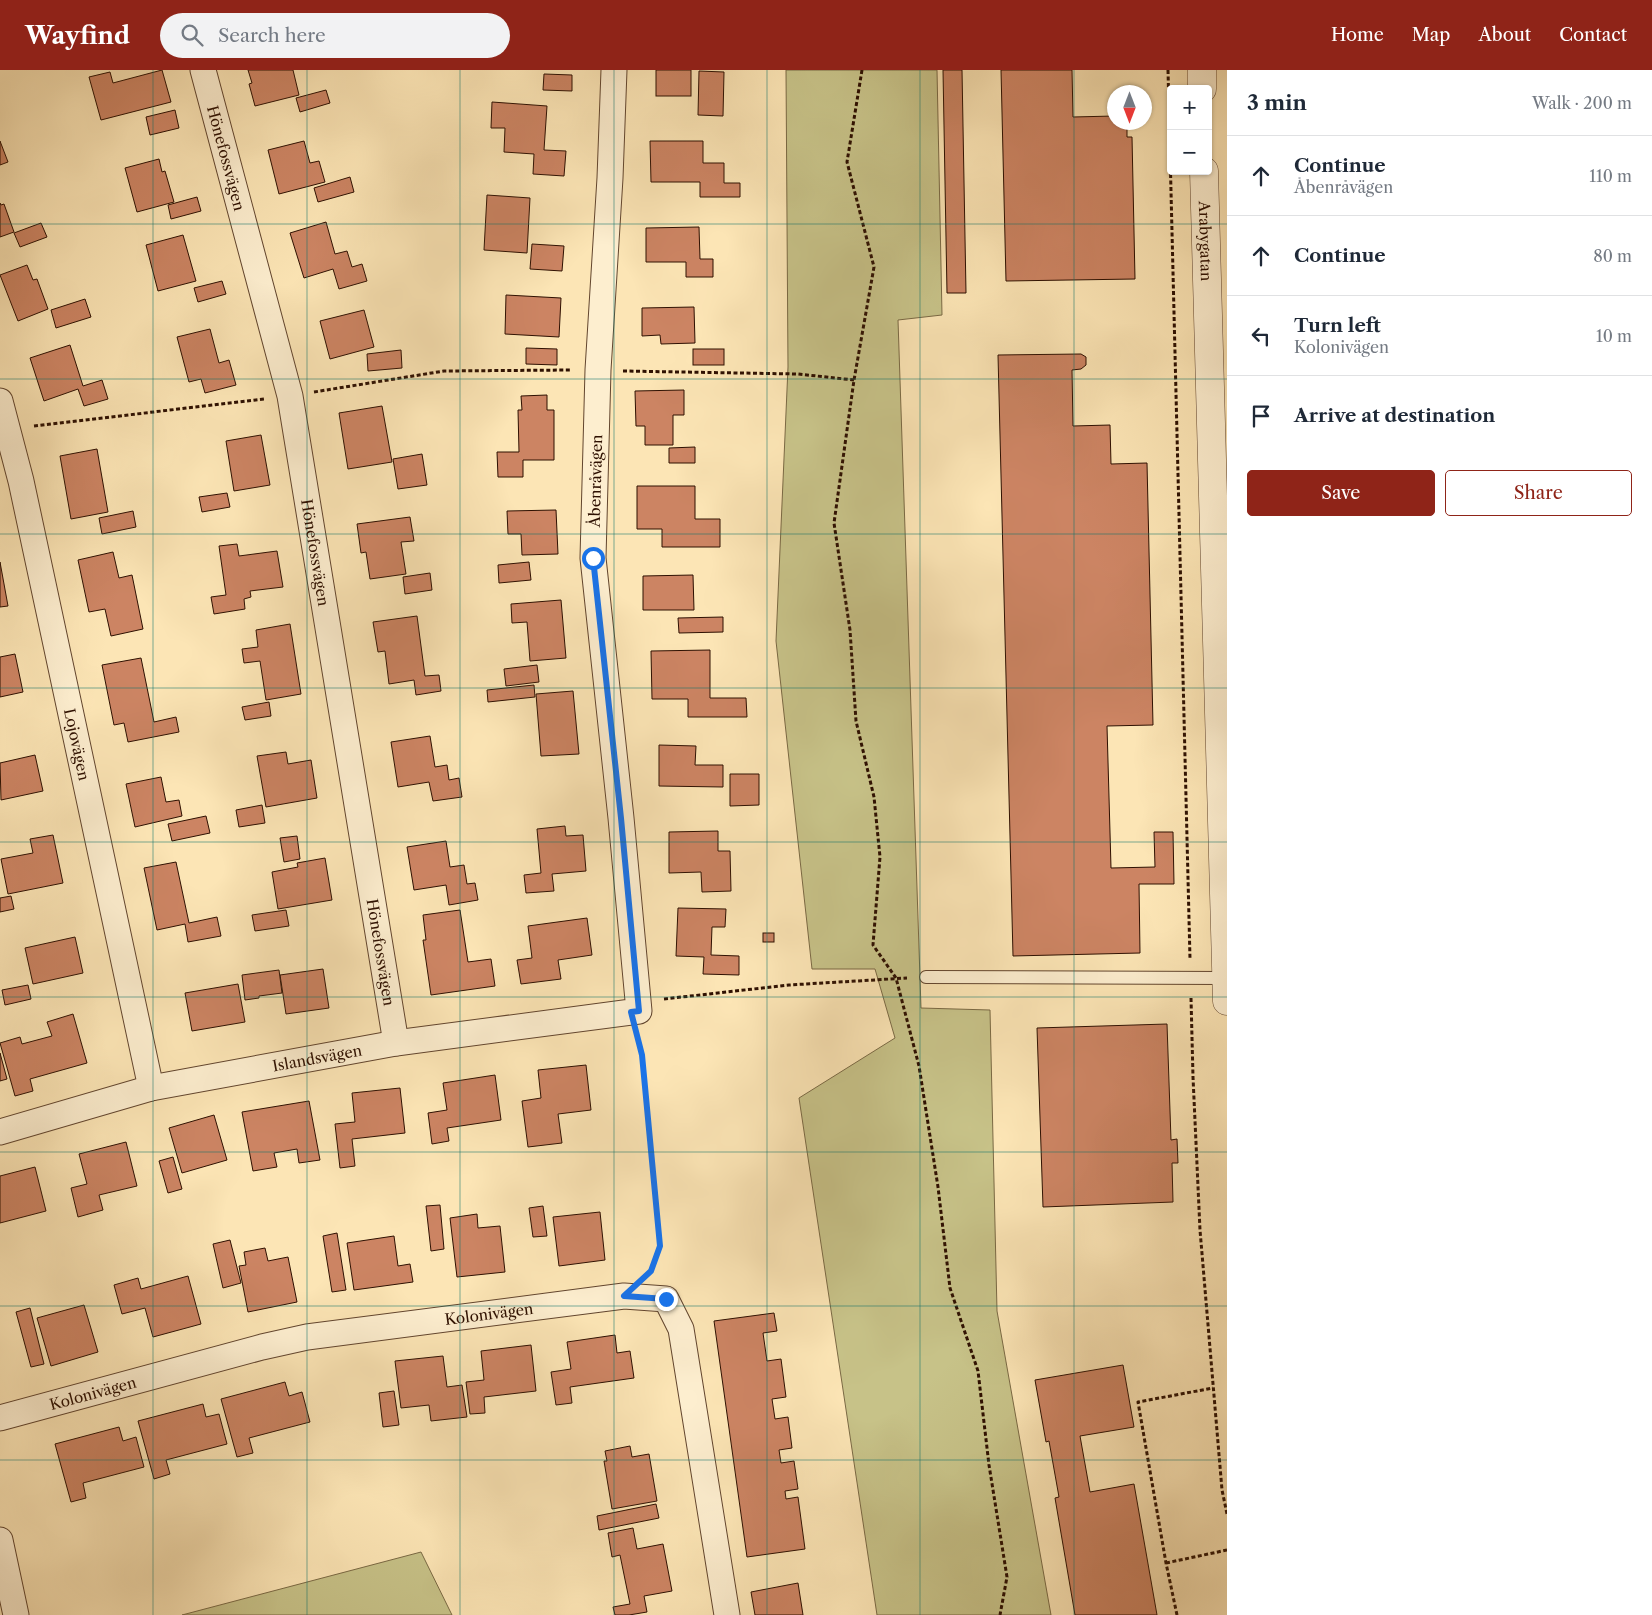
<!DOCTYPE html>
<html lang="en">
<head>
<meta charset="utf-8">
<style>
	:root { --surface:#fff; --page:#f2f2f3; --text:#1f2937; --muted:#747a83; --line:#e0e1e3; --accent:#8f2418 }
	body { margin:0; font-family:"Libre Caslon Text",serif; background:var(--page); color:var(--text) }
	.controls { position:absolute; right:15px; top:15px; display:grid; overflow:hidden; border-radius:5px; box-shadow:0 1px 4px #0004 }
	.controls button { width:45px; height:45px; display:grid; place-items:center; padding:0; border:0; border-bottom:1px solid var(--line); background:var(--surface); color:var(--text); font:25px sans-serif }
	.compass { position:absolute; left:1107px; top:15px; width:45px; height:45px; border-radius:50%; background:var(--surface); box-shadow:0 1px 4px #0004; rotate:180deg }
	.stop { position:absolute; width:15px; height:15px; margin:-11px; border:4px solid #1a73e8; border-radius:50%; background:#fff }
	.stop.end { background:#1a73e8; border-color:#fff; box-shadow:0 1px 5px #0008 }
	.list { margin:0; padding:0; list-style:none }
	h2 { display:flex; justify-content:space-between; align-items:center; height:65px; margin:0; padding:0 20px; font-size:21px }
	h2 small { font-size:16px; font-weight:400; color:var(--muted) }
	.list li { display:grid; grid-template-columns:32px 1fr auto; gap:15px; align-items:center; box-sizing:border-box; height:80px; padding:0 20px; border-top:1px solid var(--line) }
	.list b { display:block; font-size:19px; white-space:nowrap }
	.list p { margin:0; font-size:16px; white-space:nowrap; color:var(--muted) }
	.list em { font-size:16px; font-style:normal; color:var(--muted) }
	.actions { display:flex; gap:10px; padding:15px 20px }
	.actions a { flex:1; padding:11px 0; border:1px solid var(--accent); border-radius:5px; text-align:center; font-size:18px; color:var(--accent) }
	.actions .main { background:var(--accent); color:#fff }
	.icon { flex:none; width:28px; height:28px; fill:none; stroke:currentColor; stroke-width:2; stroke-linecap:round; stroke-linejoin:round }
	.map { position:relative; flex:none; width:1227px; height:1545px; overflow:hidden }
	header { display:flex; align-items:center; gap:30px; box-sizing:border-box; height:70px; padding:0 25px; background:var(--accent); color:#fff }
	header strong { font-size:24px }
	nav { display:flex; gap:28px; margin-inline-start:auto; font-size:18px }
	.search { width:350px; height:45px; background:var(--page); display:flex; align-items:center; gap:12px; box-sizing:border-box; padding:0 18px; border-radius:28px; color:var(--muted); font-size:19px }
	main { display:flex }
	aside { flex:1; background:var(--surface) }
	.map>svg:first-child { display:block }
	.green { fill:#c7c288; stroke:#7a6944 }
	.building { fill:#cc8463; stroke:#2e1001 }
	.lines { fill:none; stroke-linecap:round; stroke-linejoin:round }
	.service-casing { stroke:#62452e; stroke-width:14 }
	.minor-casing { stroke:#62452e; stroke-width:27 }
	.tertiary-casing { stroke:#62452e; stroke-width:29 }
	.path { stroke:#2e1001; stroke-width:3; stroke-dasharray:4 2.5; stroke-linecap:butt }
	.service { stroke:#fdeecf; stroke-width:12 }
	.minor { stroke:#fdeecf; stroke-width:25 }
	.tertiary { stroke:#fdeecf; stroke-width:28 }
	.route { stroke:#1a73e8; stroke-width:6 }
	.grid { fill:none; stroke:#0f766e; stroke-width:1; stroke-opacity:0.55 }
	.labels { text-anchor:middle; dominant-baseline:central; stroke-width:4.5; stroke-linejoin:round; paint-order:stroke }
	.street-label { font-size:15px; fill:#2e1001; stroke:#fdeecf }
</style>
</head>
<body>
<header>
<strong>Wayfind</strong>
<div class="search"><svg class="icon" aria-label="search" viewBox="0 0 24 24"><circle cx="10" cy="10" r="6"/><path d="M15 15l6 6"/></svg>Search here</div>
<nav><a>Home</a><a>Map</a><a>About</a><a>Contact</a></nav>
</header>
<main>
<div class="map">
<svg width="1227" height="1545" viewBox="0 0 1227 1545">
	<rect width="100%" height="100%" fill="#fce5b5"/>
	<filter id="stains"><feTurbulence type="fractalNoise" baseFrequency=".004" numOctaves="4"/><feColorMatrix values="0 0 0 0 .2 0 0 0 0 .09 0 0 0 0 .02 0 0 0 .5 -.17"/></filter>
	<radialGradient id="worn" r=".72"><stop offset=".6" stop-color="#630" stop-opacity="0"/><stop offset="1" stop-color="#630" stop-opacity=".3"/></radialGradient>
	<g class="green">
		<path d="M786,0h151l5,245 -44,5 23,688 69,2 7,301 54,304h-174l-78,-517 96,-60 -20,-69h-63l-36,-328 12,-274z"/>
		<path d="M421,1482l31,63h-270z"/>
	</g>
	<g class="building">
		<path d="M162,0l9,32 -70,18 -12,-43 21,-5 3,11z"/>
		<path d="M248,0h45l6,25 -44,11 -6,-22 3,-1z"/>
		<rect x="656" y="0" width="35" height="26"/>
		<path d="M943,0h19l4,223h-19z"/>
		<path d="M1001,0h71l1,47 41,-1v6h13v15h5l3,142 -129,2z"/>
		<path d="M699,1l25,1 -1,44 -25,-1z"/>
		<path d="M544,4l28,1v16l-29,-1z"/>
		<path d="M326,20l4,13 -30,9 -4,-14z"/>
		<path d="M492,32l55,4 -3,44 22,1 -2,25 -31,-2 1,-20 -30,-2 1,-24h-14z"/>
		<path d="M175,40l4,18 -29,7 -4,-18z"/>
		<path d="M0,71l8,21 -8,3z"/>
		<path d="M304,71l6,22 9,-2 6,21 -46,12 -11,-44z"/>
		<path d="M650,71h53v22h21v20h16v14h-40v-15h-49z"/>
		<path d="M159,89l3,13 3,-1 9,31 -37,10 -12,-44z"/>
		<path d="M350,107l4,15 -36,10 -4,-14z"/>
		<path d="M487,125l43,3 -3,55 -43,-3z"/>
		<path d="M197,127l4,14 -30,8 -3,-14z"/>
		<path d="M0,133l1,2 3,-1 10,28 -14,5z"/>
		<path d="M326,152l9,32 12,-3 5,16 10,-3 5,17 -28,8 -6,-20 -29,9 -14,-45z"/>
		<path d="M41,153l6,14 -27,10 -6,-14z"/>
		<path d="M699,157l1,32h13v18h-27v-15h-40v-34z"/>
		<path d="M183,165l13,46 -38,10 -12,-46z"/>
		<path d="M532,174l32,2 -2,25 -32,-2z"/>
		<path d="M27,195l6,15 4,-1 11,30 -30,12 -18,-46z"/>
		<path d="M222,211l4,13 -28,8 -4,-14z"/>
		<path d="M506,225l55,3 -2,39 -54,-3z"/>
		<path d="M85,229l6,18 -35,11 -5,-18z"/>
		<path d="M694,237l1,36 -34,1 -1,-9 -18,1v-28z"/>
		<path d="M364,240l10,37 -44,12 -10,-38z"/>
		<path d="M210,259l9,34 10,-3 7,25 -31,8 -4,-14 -12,3 -12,-45z"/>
		<path d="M70,275l13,41 19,-6 6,19 -24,7 -6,-17 -34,12 -14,-43z"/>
		<path d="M526,278l31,1v16l-31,-1z"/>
		<rect x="693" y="279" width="31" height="16"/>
		<path d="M401,280l1,18 -34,3 -1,-17z"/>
		<path d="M1081,284l5,3v8l-5,4 -9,1 1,56 37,-1 1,39 36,-1 6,262 -46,1 4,142 44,-1 -1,-35h19l1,52h-35l1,69 -127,3 -15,-601z"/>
		<path d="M684,320v25h-11v30h-28v-19h-9l-1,-35z"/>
		<path d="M547,325v15h7v50h-31v17h-25l-1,-25h22l-1,-42h4l-1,-14z"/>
		<path d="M382,336l10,56 -44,7 -9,-56z"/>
		<path d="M261,365l9,50 -36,6 -8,-50z"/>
		<path d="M695,377v16h-26v-15z"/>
		<path d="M97,379l11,63 -37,7 -11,-63z"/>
		<path d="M422,384l5,31 -29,4 -5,-30z"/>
		<path d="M637,416h58v33h25v28h-58v-18h-25z"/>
		<path d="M227,423l3,14 -28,5 -3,-15z"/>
		<path d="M556,440l2,44 -36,1 -1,-21h-13l-1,-23z"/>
		<path d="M133,441l3,16 -34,7 -3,-16z"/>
		<path d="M410,447l4,24 -13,1 5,32 -36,5 -4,-27 -5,1 -4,-29z"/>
		<path d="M237,474l2,12 38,-5 6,36 -33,4 1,6 -7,2 1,10 -31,5 -3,-17 15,-2 -7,-49z"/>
		<path d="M113,482l6,26 13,-3 11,54 -32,7 -6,-27 -16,3 -11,-52z"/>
		<path d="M0,492l8,44 -8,1z"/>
		<path d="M529,492l2,18 -32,3 -1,-18z"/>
		<path d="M430,503l2,17 -27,4 -2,-17z"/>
		<path d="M693,505l1,35h-51v-34z"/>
		<path d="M561,530l5,58 -36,3 -3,-39 -15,1 -1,-19z"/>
		<path d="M417,546l8,60 14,-1 2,16 -25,4 -2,-15 -25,4 -4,-33 -7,1 -5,-30z"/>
		<path d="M723,547v15l-44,1 -1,-15z"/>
		<path d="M290,554l11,70 -35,6 -6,-39 -16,2 -2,-14 16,-2 -2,-17z"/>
		<path d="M710,580v48h36l1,19h-59v-18h-36l-1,-48z"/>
		<path d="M15,584l8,38 -23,5v-40z"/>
		<path d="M141,588l13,64 22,-5 3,15 -51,10 -4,-19 -10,2 -12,-60z"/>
		<path d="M537,595l2,17 -33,4 -2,-17z"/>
		<path d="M534,615l1,12 -47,5 -1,-12z"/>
		<path d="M573,621l6,63 -38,2 -5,-62z"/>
		<path d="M269,632l2,14 -26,4 -3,-13z"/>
		<path d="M430,666l5,31 12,-2 2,15 10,-2 3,19 -29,4 -4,-19 -31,5 -7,-45z"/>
		<path d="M659,675l37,1 -1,19h28v22l-64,-1z"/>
		<path d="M286,682l2,12 23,-4 6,38 -51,9 -9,-51z"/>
		<path d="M35,685l8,36 -42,9 -1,-37z"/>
		<path d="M730,704h29v31l-29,1z"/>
		<path d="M161,707l5,25 13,-2 3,16 -47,11 -9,-43z"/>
		<path d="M262,735l3,18 -26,4 -3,-17z"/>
		<path d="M206,746l4,17 -38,8 -4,-17z"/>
		<path d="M565,756l1,10 17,-1 3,36 -34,3 2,17 -28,2 -2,-18 17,-2 -4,-44z"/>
		<path d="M718,761v20h12l1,40 -29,1 -1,-20 -32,1v-41z"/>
		<path d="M53,765l10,48 -55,11 -7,-35 32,-6 -3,-14z"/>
		<path d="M297,766l3,23 -16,3 -4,-24z"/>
		<path d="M446,771l4,26 14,-2 3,19 8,-1 3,17 -29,5 -3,-20 -32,5 -7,-43z"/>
		<path d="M325,788l7,42 -54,9 -6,-37 26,-5 -1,-4z"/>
		<path d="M176,792l13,61 28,-6 4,19 -33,6 -3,-18 -28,6 -13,-62z"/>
		<path d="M11,826l3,13 -14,3v-14z"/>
		<path d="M678,838l48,1 -1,18h-13l-1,28 28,1v19l-36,-1 1,-17 -28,-1z"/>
		<path d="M286,840l3,16 -34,5 -3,-16z"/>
		<path d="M460,840l8,52 23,-3 4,27 -64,9 -8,-55h3l-3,-25z"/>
		<path d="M587,848l5,37 -34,5 3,19 -40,5 -4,-24 15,-2 -4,-32z"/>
		<rect x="763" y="863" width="11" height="9"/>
		<path d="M75,867l8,36 -50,11 -8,-36z"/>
		<path d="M323,899l6,39 -43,6 -6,-39z"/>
		<path d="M279,900l3,23 -23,3v2l-14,2 -3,-25z"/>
		<path d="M238,914l7,38 -53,9 -7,-38z"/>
		<path d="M28,915l3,14 -26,6 -3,-15z"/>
		<path d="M73,944l14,49 -57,16 3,12 -18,5 -15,-53 20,-6 2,7 30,-8 -5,-14z"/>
		<path d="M1167,954l4,116 6,-1 1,24h-6l1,39 -130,5 -6,-179z"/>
		<path d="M0,983l7,26 -7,2z"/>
		<path d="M586,995l5,45 -33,4 4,29 -34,4 -6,-46 19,-3 -3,-28z"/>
		<path d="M495,1005l6,45 -54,8 2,13 -17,3 -4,-31 19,-3 -4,-27z"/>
		<path d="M400,1018l5,45 -53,6 3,27 -15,2 -5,-44 20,-2 -3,-29z"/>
		<path d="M309,1031l11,59 -21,3 -2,-14 -23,4 3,14 -24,4 -11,-59z"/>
		<path d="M214,1045l13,45 -45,13 -13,-45z"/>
		<path d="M126,1072l11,44 -38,9 4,15 -25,7 -7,-29 16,-4 -8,-30z"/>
		<path d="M173,1087l9,32 -14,4 -9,-32z"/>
		<path d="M35,1097l11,44 -46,12v-47z"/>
		<path d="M440,1135l4,44 -13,2 -5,-45z"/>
		<path d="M543,1136l4,30 -14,1 -4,-29z"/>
		<path d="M600,1142l5,48 -46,6 -6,-49z"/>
		<path d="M477,1144l1,14 22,-2 5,46 -48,5 -7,-59z"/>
		<path d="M337,1163l9,57 -14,2 -9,-56z"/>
		<path d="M394,1166l4,30 12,-2 3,18 -59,8 -7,-47z"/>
		<path d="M230,1170l11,43 -18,5 -10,-44z"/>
		<path d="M265,1178l3,13 20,-4 9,45 -49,10 -9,-46 7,-1 -2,-13z"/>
		<path d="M188,1206l13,48 -48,13 -8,-29 -23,6 -8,-29 24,-7 3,11z"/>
		<path d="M84,1235l14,47 -47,14 -14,-48z"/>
		<path d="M30,1238l14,56 -13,3 -15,-55z"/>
		<path d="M774,1243l3,18 -14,2 4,28 14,-2 5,38 -14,2 3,20 13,-2 4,31 -13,2 2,13 13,-2 4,28 -13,2 1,8 12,-2 7,52 -58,8 -33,-236z"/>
		<path d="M615,1265l2,18 13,-2 4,27 -64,9 2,16 -16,2 -5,-33 20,-3 -4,-27z"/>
		<path d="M531,1275l5,46 -52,6 1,16 -15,1 -4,-32 18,-2 -3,-29z"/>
		<path d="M443,1286l4,31 15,-2 5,32 -36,4 -2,-16 -28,3 -6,-47z"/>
		<path d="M1123,1295l11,62 -54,9 10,56 44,-8 23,131h-82l-20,-117 4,-1 -10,-56 -3,1 -11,-62z"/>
		<path d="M285,1312l4,14 13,-4 8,30 -61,16 4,15 -16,4 -16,-58z"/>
		<path d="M394,1321l5,34 -16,2 -4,-34z"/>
		<path d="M203,1334l3,13 13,-3 8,30 -61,16 4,14 -16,5 -16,-58z"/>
		<path d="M119,1357l4,14 13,-4 8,30 -61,16 3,15 -15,4 -16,-58z"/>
		<path d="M630,1376l2,11 17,-3 8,47 -45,8 -8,-48h3l-2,-10z"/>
		<path d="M656,1434l3,14 -60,12 -2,-14z"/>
		<path d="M633,1458l4,21 26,-5 9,47 -28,5 3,16 -18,3h-14l-2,-8 17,-3 -10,-49 -8,2 -4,-24z"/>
		<path d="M798,1513l5,32h-48l-4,-23z"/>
	</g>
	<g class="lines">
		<defs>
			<path id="service" d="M926,907l300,1"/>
			<g id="minor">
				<path id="s1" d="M203,0l87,326 106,647"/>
				<path id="s2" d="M0,331l21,80 130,607"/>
				<path id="s3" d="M0,1062l151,-44 245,-45 243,-32 -18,-193 -28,-260 5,-188 12,-192 4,-108"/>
				<path id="s4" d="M0,1348l262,-71 45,-10 317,-41 42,3 15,30 46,286"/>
				<path d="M0,1470l16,75"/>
			</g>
			<g id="tertiary">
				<path d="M1202,0v19"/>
				<path id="s5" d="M1204,101l23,830"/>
			</g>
		</defs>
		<use href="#service" class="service-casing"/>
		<use href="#minor" class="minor-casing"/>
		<use href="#tertiary" class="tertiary-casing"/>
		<g class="path">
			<path d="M862,0l-15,92 27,105 -20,113 -20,143 16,107 6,91 18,76 6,60 -7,88 23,33 23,88 19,121 12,101 28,83 11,94 18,112 -7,38"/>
			<path d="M1168,0l22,889"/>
			<path d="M623,301l175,3 56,6"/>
			<path d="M314,322l130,-21 127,-1"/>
			<path d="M34,356l230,-27"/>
			<path d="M1191,928l2,79 7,153 22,260 5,24"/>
			<path d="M664,929l125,-14 118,-7"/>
			<path d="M637,967l5,18 18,191 -10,26"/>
			<path d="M1166,1493l61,-13"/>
			<path d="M1177,1545l-11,-52 -28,-161 75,-14"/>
		</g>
		<use href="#service" class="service"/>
		<use href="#minor" class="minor"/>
		<use href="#tertiary" class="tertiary"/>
	</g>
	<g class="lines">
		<path class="route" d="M593,488l28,260 18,193 -8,1 11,43 18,191 -9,25 -27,25 42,3"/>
	</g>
	<path class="grid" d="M153,0v1545M307,0v1545M460,0v1545M614,0v1545M767,0v1545M920,0v1545M1074,0v1545M0,154h1227M0,309h1227M0,464h1227M0,618h1227M0,772h1227M0,927h1227M0,1082h1227M0,1236h1227M0,1390h1227"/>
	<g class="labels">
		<g class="street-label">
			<text stroke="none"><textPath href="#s1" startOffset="91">Hönefossvägen</textPath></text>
			<text stroke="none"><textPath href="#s5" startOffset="70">Arabygatan</textPath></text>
			<text stroke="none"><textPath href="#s3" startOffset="1184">Åbenråvägen</textPath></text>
			<text stroke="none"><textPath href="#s1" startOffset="496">Hönefossvägen</textPath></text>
			<text stroke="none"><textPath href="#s2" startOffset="352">Lojovägen</textPath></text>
			<text stroke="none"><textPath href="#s1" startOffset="901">Hönefossvägen</textPath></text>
			<text stroke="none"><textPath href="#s3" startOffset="326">Islandsvägen</textPath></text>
			<text stroke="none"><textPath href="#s4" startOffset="501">Kolonivägen</textPath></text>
			<text stroke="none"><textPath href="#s4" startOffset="96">Kolonivägen</textPath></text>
		</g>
	</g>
	<rect width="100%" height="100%" filter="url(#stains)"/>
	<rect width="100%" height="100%" fill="url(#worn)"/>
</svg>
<div class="controls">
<button>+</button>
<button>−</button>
</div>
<svg class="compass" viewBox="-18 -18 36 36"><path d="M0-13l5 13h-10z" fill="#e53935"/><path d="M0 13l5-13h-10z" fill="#747a83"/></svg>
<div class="stop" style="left:593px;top:488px"></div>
<div class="stop end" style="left:666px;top:1229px"></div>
</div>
<aside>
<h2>3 min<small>Walk · 200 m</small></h2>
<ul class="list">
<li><svg class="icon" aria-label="ahead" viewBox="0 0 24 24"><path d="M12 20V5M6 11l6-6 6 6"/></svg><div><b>Continue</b><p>Åbenråvägen</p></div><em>110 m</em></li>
<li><svg class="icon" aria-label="ahead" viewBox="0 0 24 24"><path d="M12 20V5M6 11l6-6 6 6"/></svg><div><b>Continue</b></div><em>80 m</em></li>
<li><svg class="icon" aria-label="left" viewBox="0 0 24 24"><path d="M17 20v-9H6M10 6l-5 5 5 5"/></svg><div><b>Turn left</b><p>Kolonivägen</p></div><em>10 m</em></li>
<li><svg class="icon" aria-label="arrive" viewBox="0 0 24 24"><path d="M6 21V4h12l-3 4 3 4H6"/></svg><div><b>Arrive at destination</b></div></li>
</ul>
<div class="actions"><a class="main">Save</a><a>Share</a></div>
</aside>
</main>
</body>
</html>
